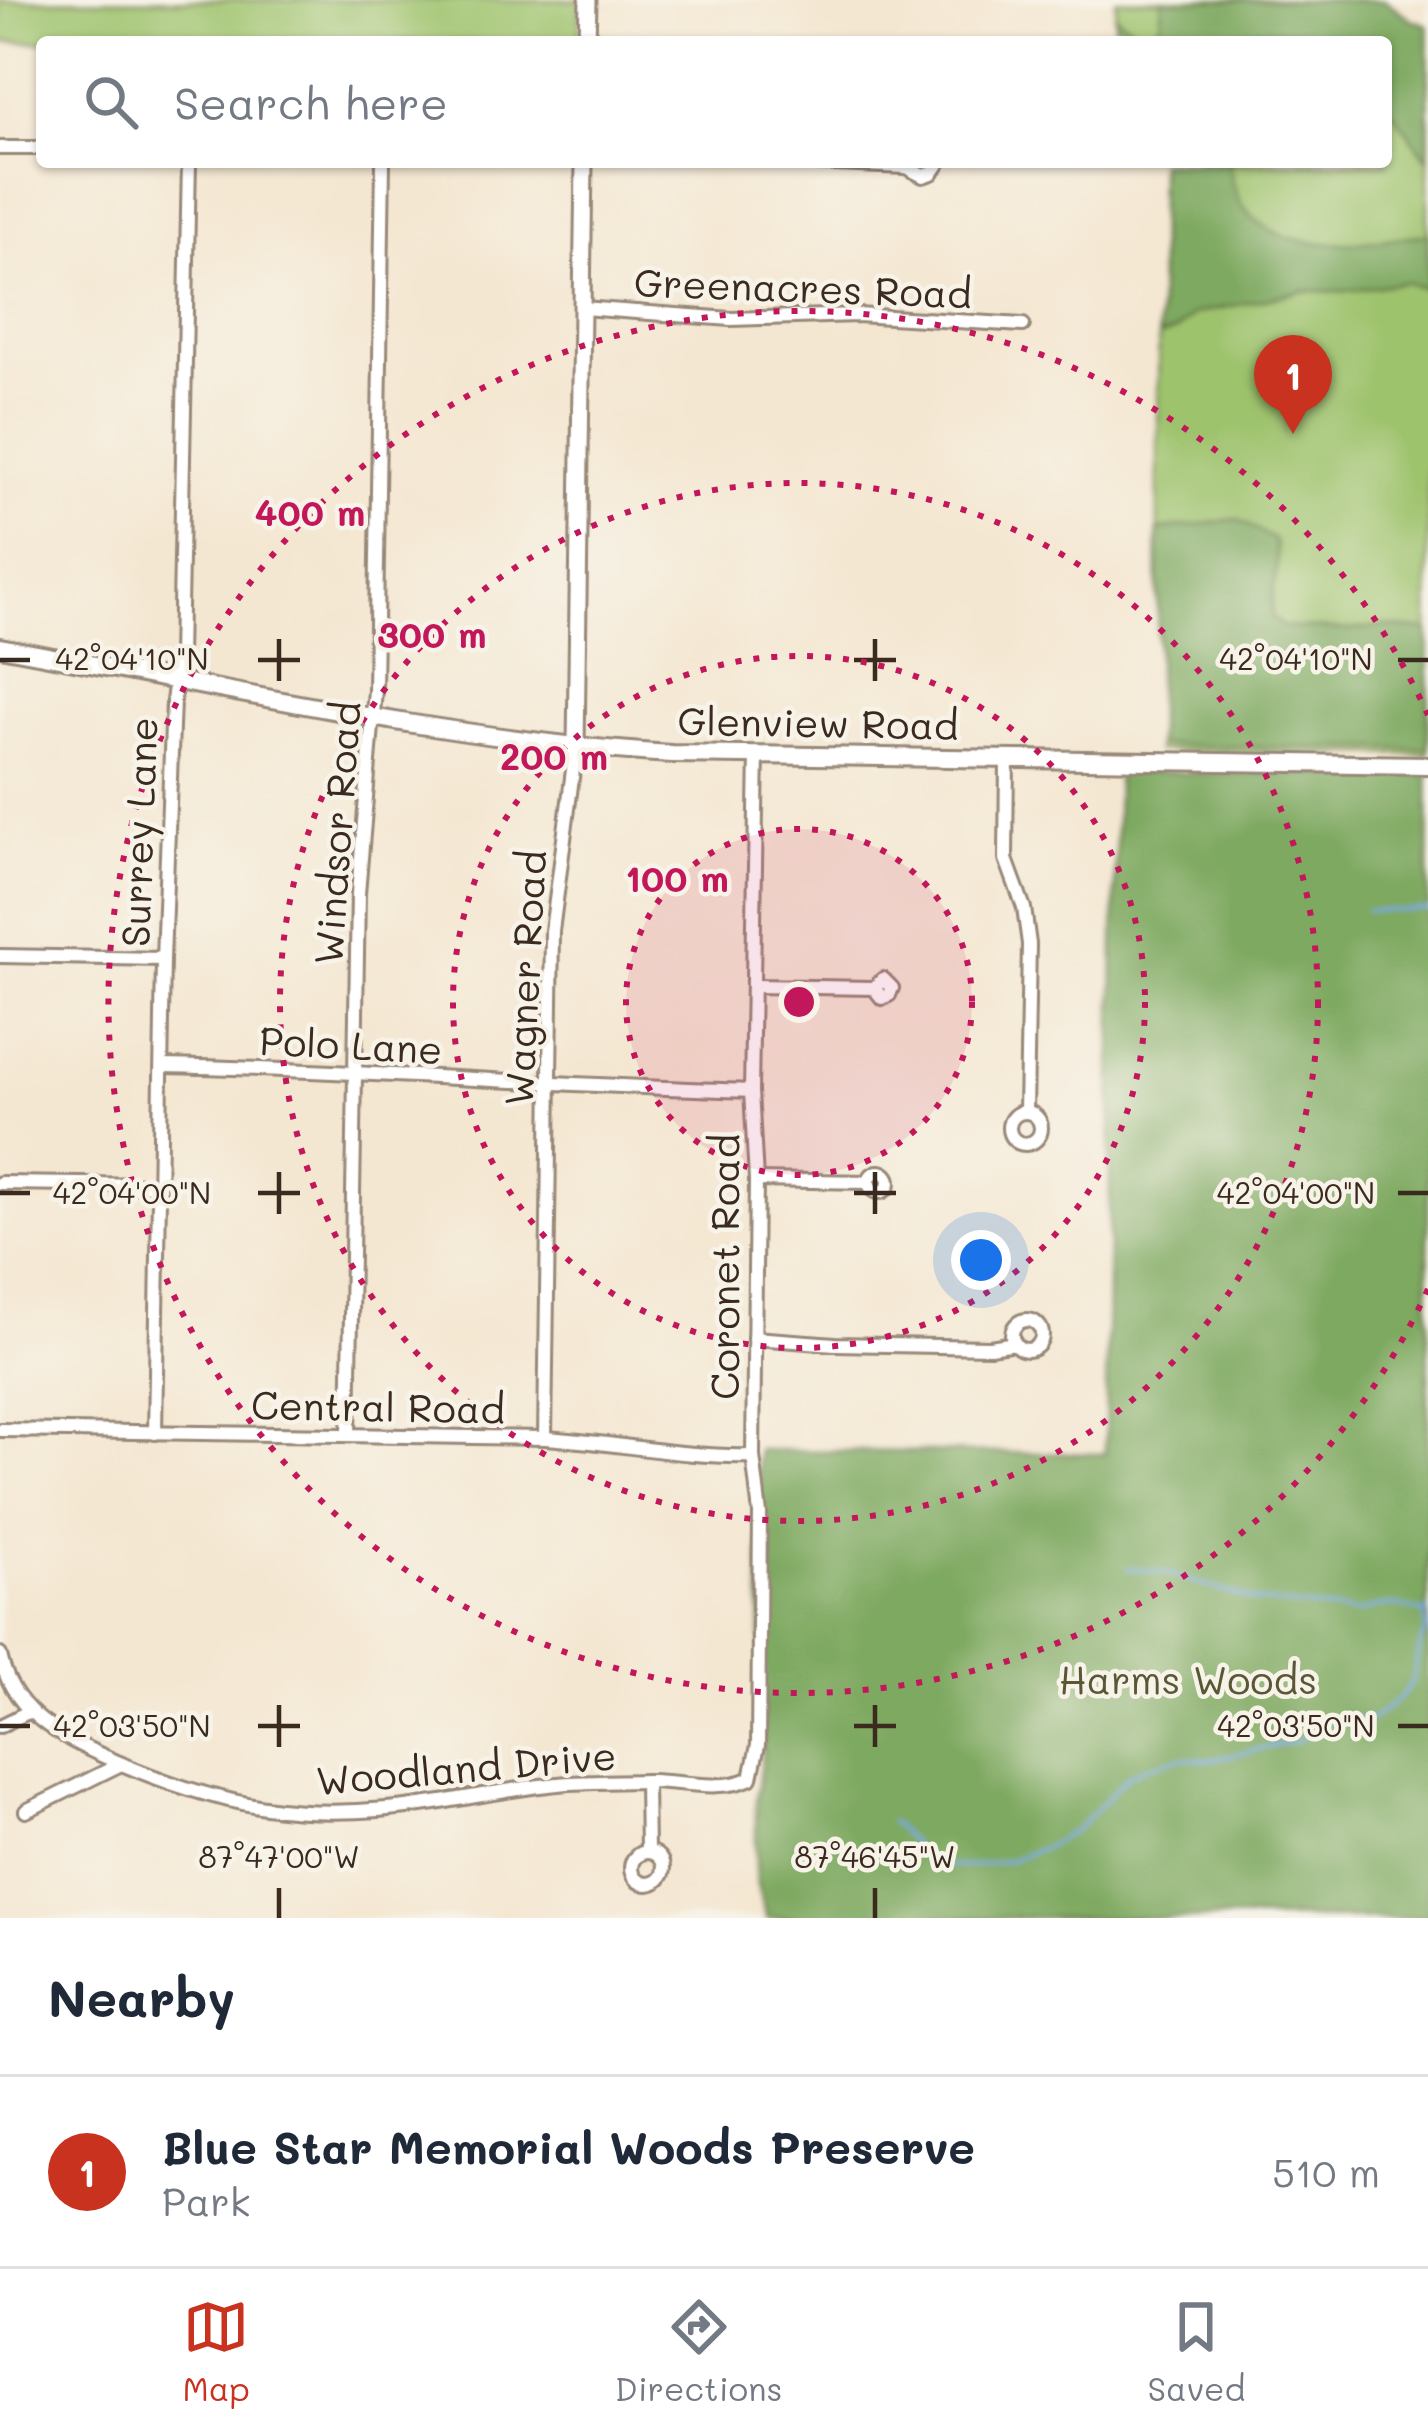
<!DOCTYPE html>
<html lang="en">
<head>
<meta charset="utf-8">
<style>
	:root { --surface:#fff; --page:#f2f2f3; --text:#1f2937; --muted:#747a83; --line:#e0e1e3; --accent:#c8321e }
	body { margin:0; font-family:Mali,sans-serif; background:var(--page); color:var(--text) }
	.you { position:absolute; left:981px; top:1260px; width:42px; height:42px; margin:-30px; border:9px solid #fff; border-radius:50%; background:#1a73e8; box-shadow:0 0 0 18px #1a73e833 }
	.badge { display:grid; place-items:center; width:78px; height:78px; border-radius:50%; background:var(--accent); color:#fff; font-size:39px; font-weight:700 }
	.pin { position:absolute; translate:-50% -99px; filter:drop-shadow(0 3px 6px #0008) }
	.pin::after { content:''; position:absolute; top:63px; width:42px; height:36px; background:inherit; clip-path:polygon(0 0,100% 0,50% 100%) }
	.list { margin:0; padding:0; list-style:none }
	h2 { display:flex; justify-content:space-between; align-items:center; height:156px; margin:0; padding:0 48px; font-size:51px }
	h2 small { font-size:39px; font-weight:400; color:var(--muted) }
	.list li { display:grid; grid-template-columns:78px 1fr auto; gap:36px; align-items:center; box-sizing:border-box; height:192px; padding:0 48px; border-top:3px solid var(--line) }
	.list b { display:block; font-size:45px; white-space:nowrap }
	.list p { margin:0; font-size:39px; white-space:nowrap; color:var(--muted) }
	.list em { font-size:39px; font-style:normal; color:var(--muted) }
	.icon { flex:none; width:66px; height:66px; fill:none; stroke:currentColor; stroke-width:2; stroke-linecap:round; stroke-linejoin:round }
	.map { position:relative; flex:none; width:1428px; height:1918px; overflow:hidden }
	.search { position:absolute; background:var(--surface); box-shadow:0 3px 9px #0004; left:36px; right:36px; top:36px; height:132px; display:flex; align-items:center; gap:30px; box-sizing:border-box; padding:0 42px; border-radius:12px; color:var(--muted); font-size:45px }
	.sheet { height:348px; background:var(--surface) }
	nav { display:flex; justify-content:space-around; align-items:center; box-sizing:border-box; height:168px; border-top:3px solid var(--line); background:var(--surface); font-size:33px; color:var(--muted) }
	nav a { display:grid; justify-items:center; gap:6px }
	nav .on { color:var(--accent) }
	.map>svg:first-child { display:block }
	.green { fill:#9ec36d; stroke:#6c7646; stroke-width:3 }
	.forest { fill:#7ea960; stroke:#5c6a3f; stroke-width:3 }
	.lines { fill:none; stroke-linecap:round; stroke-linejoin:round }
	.stream { stroke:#79a9e4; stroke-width:3 }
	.minor-casing { stroke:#988878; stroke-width:18 }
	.tertiary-casing { stroke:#988878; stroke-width:21 }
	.secondary-casing { stroke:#988878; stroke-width:22 }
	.minor { stroke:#fff; stroke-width:12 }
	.tertiary { stroke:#fff; stroke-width:15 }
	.secondary { stroke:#fff; stroke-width:16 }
	.ticks { fill:none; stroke:#3b2a1e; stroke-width:4.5 }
	.ring { fill:none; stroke:#c2185b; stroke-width:6; stroke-dasharray:6 12 }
	.labels { text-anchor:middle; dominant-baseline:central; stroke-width:9; stroke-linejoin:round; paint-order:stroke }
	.street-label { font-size:39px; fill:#3b2a1e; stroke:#f7f3e8 }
	.park-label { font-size:39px; fill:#595836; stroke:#f7f3e8 }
	.ticks-label { font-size:30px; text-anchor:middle; fill:#3b2a1e; stroke:#f7f3e8; stroke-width:9; stroke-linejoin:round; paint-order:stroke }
	.centre { fill:#c2185b; stroke:#f7f3e8; stroke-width:6 }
	.ring-label { font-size:36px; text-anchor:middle; font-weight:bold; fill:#c2185b; stroke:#f7f3e8; stroke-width:9; stroke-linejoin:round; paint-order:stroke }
</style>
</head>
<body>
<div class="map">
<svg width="1428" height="1918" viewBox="0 0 1428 1918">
	<rect width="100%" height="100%" fill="#f7f3e8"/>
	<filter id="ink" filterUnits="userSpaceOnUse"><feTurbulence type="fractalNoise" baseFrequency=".00833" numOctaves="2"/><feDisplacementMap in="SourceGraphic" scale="24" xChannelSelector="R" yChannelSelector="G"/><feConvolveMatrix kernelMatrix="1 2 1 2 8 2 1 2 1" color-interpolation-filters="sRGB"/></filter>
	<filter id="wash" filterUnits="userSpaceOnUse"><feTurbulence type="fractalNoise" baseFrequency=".004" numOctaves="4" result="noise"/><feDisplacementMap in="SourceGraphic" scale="48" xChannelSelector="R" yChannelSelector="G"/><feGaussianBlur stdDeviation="2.7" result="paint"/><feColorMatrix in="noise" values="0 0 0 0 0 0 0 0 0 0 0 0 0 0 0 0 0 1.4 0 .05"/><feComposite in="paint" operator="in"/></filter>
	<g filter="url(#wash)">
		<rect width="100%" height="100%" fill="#f4e7d2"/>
		<g class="green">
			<path d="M0,0h580l-1,42h-579z"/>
			<path d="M1116,0h172v31l29,3 20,8h-222z"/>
			<path d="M1386,62h42v693l-271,-4 2,-589h227z"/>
		</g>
		<g class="forest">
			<path d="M1162,0h223l26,19 17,6v134l-42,-56v-61h-49l-33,-10 -45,-2 -36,12h-108v-27l29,20 16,-10z"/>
			<path d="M1159,162h69c4,14 6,33 15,44 41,56 126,35 185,28v56l-23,-8 -59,9h-44l-108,23 -18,17 -17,6z"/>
			<path d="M1237,519l37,21c8,25 -4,50 -2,77l11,10 69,3 31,-4 45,4v119l-271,-4 1,-215z"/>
			<path d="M1117,772l311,3v1143h-662l-10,-38v-81l7,-51 -5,-298 347,4z"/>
		</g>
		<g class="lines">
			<g class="stream">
				<path d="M1366,911l62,-1"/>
				<path d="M1128,1569l35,3 91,29 105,12c23,-11 42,-8 65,0"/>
				<path d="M890,1821l43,43 30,3 48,-7 36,-14 31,-18 52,-54 25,-10 24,-6 30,2 86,-18 46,-24 29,2c15,-11 38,-23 43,-42 5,-19 3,-30 14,-49l-3,-16 4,-3"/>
			</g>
		</g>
	</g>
	<g filter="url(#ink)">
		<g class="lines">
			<defs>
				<g id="minor">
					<path d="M0,148h42"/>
					<path d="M785,162l121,5 17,9 9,-3 8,-11"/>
					<path d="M582,308l149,11 126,-4 166,10"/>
					<path d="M1007,758l-1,101 18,49 5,36 -3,168"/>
					<path d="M0,956l163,3"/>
					<path d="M754,986l120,2 8,10 7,-3 3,-7 -9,-9 -9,9"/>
					<path d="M163,1066c196,4 392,20 588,25"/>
					<circle cx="1025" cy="1128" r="16"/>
					<circle cx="879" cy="1182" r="10"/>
					<path d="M756,1180l113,2"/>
					<path d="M0,1183l159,2"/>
					<circle cx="1027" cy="1335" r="15"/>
					<path d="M754,1338l81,6 155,3 25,-4"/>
					<path d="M0,1430l545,8c70,4 138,20 208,18"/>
					<path d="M155,1433l8,-474 10,-258 6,-44 10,-495"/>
					<path d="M349,1435l9,-541 17,-204 8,-528"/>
					<path d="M545,1438l7,-507 24,-184"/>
					<path d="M0,1655c11,53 53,78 99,99 119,54 205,70 336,49 45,-7 89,-17 135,-20 27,-1 55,-2 82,-2 31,1 71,11 99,-3l7,-33 2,-231 -7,-58 3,-276 -5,-89 6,-337"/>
					<path d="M0,1726l28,-14"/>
					<path d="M646,1781l1,71"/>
					<path d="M26,1811l95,-47"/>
					<circle cx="647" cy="1868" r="16"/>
				</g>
				<g id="tertiary">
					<path d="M587,42l1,-42"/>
					<path d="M576,747l8,-585"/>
				</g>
				<path id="secondary" d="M0,647c218,40 451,94 672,107l756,11"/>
			</defs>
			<use href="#minor" class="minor-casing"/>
			<use href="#tertiary" class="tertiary-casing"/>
			<use href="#secondary" class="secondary-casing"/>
			<use href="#minor" class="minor"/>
			<use href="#tertiary" class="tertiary"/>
			<use href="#secondary" class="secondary"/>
		</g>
	</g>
	<path class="ticks" d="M279,639v42M875,639v42M0,660h30M258,660h42M854,660h42M1398,660h30M279,1172v42M875,1172v42M0,1193h30M258,1193h42M854,1193h42M1398,1193h30M279,1705v42M875,1705v42M0,1726h30M258,1726h42M854,1726h42M1398,1726h30M279,1888v30M875,1888v30"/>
	<circle cx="799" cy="1002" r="173" fill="#c2185b" fill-opacity=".12"/>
	<g class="ring">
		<circle cx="799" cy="1002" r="173"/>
		<circle cx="799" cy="1002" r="346"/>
		<circle cx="799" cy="1002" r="519"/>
		<path d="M1428 1289A691 691 0 1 1 1428 715"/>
	</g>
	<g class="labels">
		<g class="street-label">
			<text transform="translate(803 287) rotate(2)">Greenacres Road</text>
			<text transform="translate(818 722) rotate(1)">Glenview Road</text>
			<text transform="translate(138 832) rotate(-88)">Surrey Lane</text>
			<text transform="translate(336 833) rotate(-86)">Windsor Road</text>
			<text transform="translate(524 978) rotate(-87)">Wagner Road</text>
			<text transform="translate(351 1044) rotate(3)">Polo Lane</text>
			<text transform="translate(723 1267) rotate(-90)">Coronet Road</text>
			<text transform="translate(378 1406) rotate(1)">Central Road</text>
			<text transform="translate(466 1767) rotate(-5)">Woodland Drive</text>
		</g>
		<g class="park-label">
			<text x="1188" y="1678">Harms Woods</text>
		</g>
	</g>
	<g class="ticks-label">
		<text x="132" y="670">42°04'10"N</text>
		<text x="1296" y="670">42°04'10"N</text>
		<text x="132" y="1204">42°04'00"N</text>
		<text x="1296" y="1204">42°04'00"N</text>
		<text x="132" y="1737">42°03'50"N</text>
		<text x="1296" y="1737">42°03'50"N</text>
		<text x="279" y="1868">87°47'00"W</text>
		<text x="875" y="1868">87°46'45"W</text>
	</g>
	<circle cx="799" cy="1002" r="18" class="centre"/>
	<g class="ring-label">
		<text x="310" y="526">400 m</text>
		<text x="432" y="648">300 m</text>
		<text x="554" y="770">200 m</text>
		<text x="677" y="892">100 m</text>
	</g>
</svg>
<div class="you"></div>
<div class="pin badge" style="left:1293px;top:434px">1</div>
<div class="search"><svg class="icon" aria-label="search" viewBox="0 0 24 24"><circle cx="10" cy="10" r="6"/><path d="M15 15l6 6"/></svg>Search here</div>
</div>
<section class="sheet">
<h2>Nearby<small></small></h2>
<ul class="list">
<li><span class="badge">1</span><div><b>Blue Star Memorial Woods Preserve</b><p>Park</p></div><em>510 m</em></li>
</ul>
</section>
<nav>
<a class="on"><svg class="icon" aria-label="map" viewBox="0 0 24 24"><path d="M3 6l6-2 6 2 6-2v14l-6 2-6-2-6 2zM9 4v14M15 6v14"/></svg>Map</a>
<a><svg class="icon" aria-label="directions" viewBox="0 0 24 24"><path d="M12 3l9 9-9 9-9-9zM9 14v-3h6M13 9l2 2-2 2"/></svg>Directions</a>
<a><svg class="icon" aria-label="saved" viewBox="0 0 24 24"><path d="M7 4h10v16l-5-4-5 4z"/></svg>Saved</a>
</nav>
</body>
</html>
